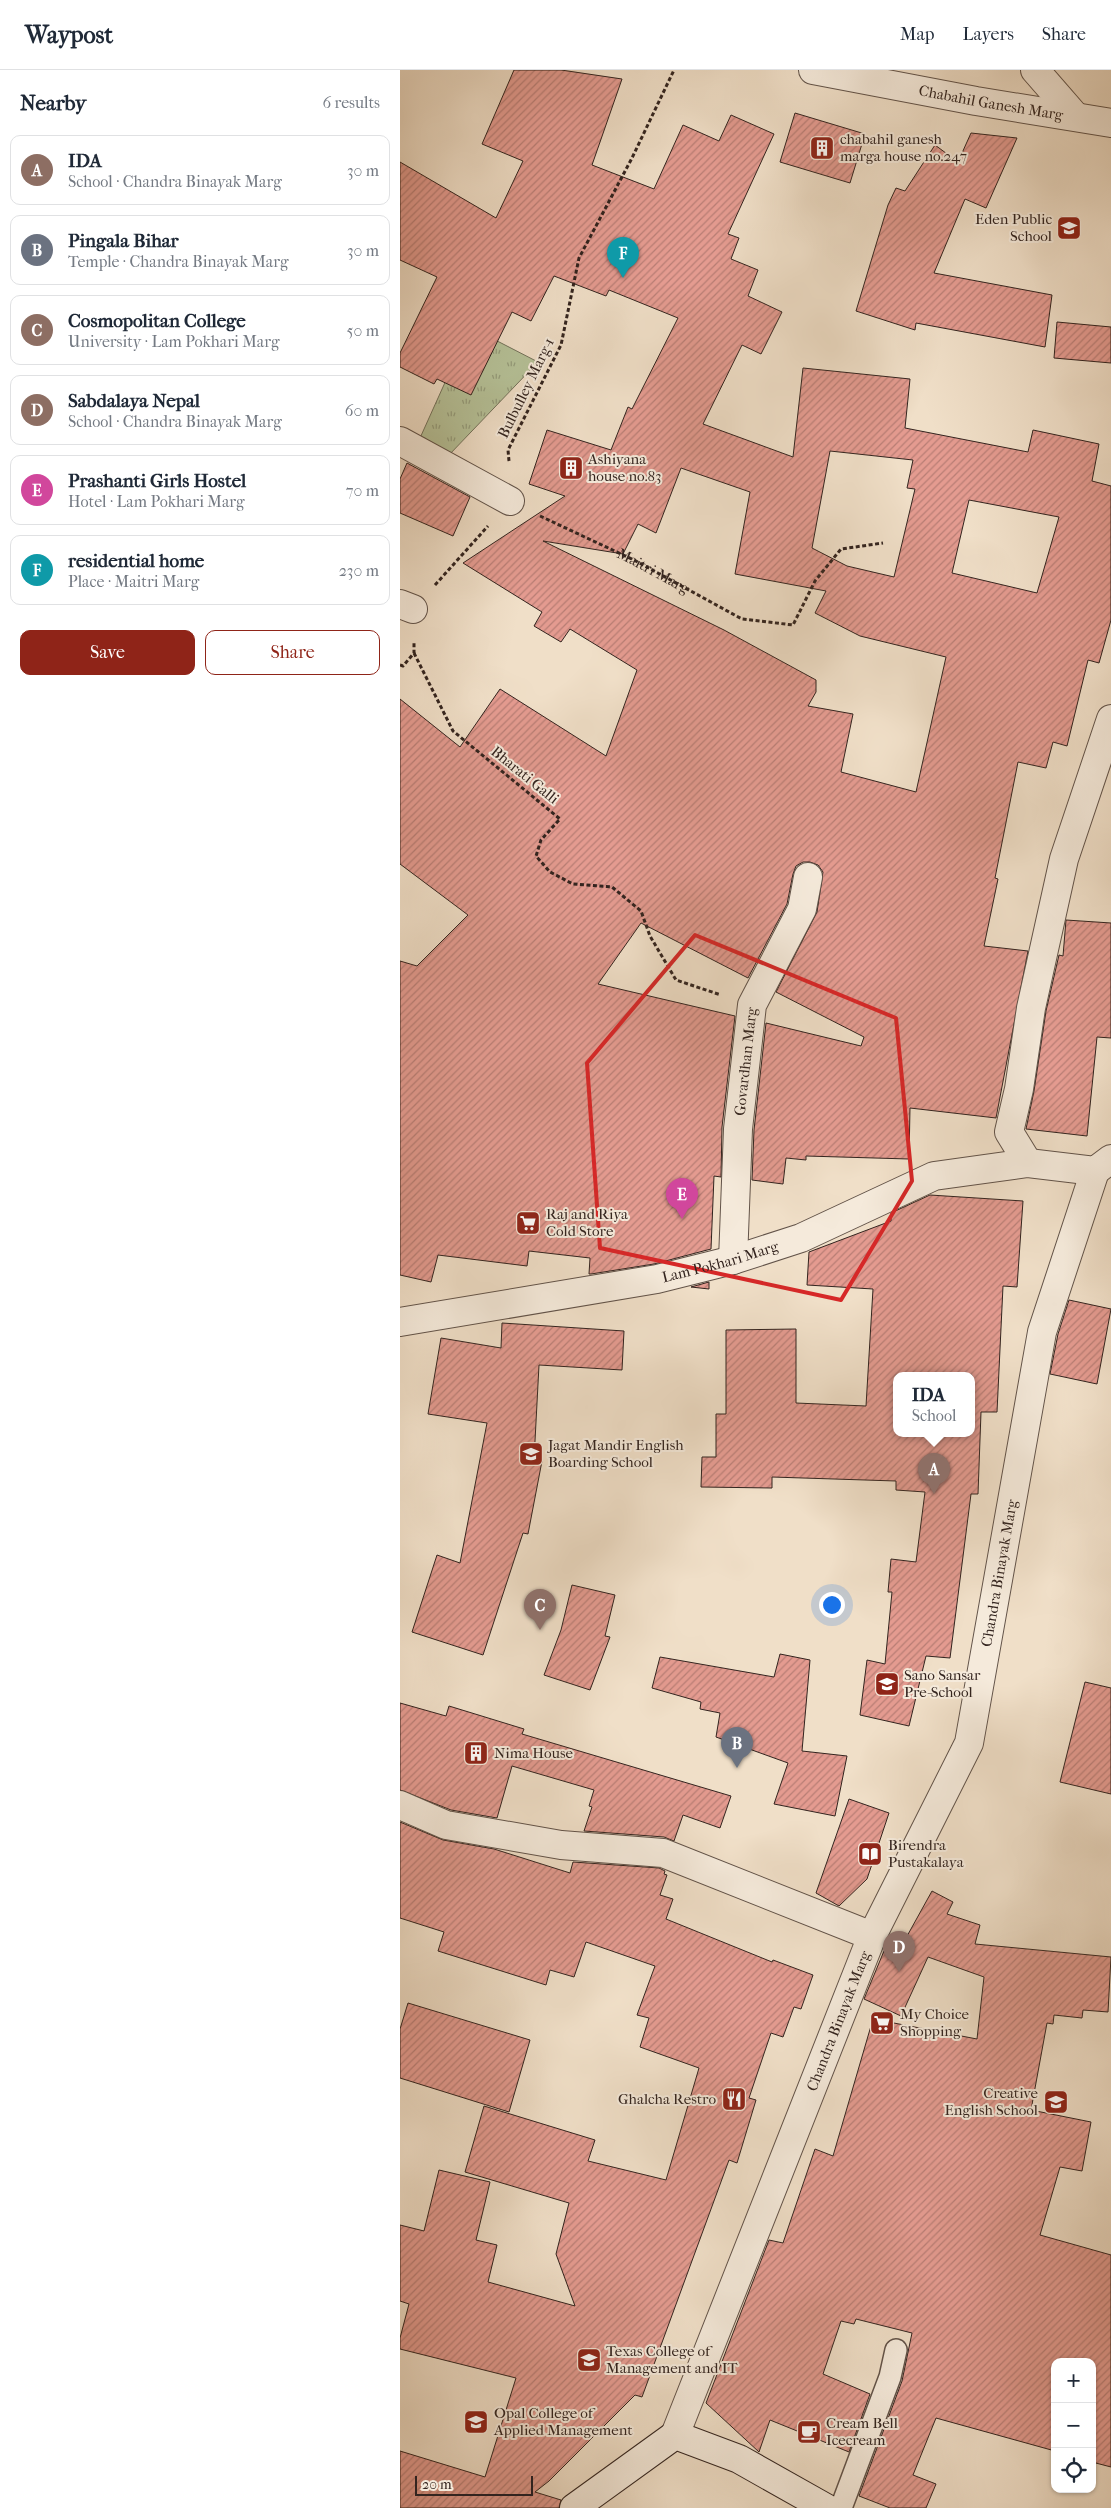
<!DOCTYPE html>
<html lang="en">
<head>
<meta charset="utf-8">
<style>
	:root { --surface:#fff; --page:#f2f2f3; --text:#1f2937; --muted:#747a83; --line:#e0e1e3; --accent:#8f2418 }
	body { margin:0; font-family:"IM FELL French Canon",serif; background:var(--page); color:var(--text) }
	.controls { position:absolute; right:15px; bottom:15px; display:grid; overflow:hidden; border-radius:10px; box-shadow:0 1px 4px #0004 }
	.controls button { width:45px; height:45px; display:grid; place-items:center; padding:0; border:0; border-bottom:1px solid var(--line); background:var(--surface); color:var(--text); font:25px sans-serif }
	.scale { position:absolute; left:15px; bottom:12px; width:118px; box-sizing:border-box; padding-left:5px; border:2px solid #33241f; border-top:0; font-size:14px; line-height:18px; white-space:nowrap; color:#33241f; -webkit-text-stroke:4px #f5eadb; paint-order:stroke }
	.you { position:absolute; left:431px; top:1534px; width:18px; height:18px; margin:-12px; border:4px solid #fff; border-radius:50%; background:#1a73e8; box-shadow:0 0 0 8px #1a73e833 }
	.badge { display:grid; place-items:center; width:32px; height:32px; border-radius:50%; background:var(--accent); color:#fff; font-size:16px; font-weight:700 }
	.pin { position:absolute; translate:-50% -41px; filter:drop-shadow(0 1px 2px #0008) }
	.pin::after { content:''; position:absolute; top:26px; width:18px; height:15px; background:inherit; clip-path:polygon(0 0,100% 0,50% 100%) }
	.popup { position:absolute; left:493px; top:1302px; width:82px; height:65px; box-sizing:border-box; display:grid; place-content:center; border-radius:10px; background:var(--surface); filter:drop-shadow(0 1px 4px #0005); font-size:16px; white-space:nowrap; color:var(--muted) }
	.popup b { font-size:19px; color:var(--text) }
	.popup::after { content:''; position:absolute; left:50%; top:100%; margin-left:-10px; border:10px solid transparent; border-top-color:var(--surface) }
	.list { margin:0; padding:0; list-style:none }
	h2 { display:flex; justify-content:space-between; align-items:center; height:65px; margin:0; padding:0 20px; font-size:21px }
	h2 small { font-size:16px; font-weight:400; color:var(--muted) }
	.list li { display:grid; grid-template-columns:32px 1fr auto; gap:15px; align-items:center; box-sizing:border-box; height:70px; margin:0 10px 10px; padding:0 10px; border:1px solid var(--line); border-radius:10px }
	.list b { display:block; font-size:19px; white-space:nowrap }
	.list p { margin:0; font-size:16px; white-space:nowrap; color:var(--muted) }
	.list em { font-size:16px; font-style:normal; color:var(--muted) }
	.actions { display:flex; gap:10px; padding:15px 20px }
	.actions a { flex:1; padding:11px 0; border:1px solid var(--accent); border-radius:10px; text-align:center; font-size:18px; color:var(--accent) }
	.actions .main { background:var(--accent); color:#fff }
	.icon { flex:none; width:28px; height:28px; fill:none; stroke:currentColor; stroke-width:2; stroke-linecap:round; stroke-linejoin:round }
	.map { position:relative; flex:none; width:711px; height:2438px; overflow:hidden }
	header { display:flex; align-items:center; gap:30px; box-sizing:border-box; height:70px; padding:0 25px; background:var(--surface); border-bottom:1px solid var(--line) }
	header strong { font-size:24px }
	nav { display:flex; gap:28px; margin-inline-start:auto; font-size:18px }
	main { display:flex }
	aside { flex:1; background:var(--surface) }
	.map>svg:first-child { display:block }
	.park { fill:url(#park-tufts); stroke:#74735c }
	.building { fill:url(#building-hatch); stroke:#33241f; fill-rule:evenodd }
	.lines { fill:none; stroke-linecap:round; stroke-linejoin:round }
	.service-casing { stroke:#625349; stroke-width:24 }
	.minor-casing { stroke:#625349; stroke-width:30 }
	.tertiary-casing { stroke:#625349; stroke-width:30 }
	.secondary-casing { stroke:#33241f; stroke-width:30 }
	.path { stroke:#33241f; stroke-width:3; stroke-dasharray:4 2.5; stroke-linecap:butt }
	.service { stroke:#f5eadb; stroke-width:21 }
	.minor { stroke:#f5eadb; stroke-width:28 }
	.tertiary { stroke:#f5eadb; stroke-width:28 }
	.secondary { stroke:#f5eadb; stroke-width:28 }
	.marked { fill:none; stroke:#d62828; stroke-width:4; stroke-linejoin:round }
	.labels { text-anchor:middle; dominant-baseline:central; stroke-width:4; stroke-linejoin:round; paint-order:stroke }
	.street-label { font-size:15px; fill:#33241f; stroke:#f5eadb }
	.poi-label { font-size:15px; fill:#33241f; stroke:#f5eadb; text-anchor:start }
</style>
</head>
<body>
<header>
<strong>Waypost</strong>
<nav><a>Map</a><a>Layers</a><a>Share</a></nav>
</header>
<main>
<aside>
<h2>Nearby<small>6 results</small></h2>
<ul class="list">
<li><span class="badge" style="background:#8d6e63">A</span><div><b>IDA</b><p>School · Chandra Binayak Marg</p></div><em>30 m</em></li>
<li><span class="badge" style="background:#6b7280">B</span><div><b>Pingala Bihar</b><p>Temple · Chandra Binayak Marg</p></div><em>30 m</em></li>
<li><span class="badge" style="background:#8d6e63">C</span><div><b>Cosmopolitan College</b><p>University · Lam Pokhari Marg</p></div><em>50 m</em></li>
<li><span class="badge" style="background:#8d6e63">D</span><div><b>Sabdalaya Nepal</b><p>School · Chandra Binayak Marg</p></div><em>60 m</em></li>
<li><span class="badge" style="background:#d1479c">E</span><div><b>Prashanti Girls Hostel</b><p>Hotel · Lam Pokhari Marg</p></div><em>70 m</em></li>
<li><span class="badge" style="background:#0f9aa8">F</span><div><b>residential home</b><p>Place · Maitri Marg</p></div><em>230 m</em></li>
</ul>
<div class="actions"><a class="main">Save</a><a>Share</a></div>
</aside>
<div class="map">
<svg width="711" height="2438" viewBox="0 0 711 2438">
	<defs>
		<pattern id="park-tufts" width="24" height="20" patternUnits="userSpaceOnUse" patternTransform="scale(1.25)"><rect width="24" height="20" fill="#b6c299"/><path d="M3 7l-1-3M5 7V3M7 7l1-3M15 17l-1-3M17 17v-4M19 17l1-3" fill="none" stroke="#959d7c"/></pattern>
		<pattern id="building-hatch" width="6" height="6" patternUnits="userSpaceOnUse" patternTransform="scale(1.25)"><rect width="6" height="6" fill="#e49b90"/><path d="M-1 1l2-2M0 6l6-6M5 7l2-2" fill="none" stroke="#b97e75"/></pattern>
	</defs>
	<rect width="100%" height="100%" fill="#f0dfc8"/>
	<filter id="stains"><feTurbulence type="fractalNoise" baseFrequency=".004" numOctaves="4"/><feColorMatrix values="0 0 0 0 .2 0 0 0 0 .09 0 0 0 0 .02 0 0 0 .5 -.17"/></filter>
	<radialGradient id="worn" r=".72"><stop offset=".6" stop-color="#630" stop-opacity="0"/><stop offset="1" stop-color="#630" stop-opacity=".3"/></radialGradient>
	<path class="park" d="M70,257l68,35 -89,93 -29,-17z"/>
	<g class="building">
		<path d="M114,0h47l61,9 -30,86 62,24 29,-64 36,16 12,-26 43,19 -46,100 11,4 -8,21 27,11 -10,26 34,16 -21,42 -19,-9 -39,79 90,33 10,-89 107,11 -5,49 123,24 5,-22 66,14 -7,37 19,5v134l-12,43 -11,-3 -21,86 -14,-4 -7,26 -28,-6 -23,116 3,1 -14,67 44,5 -32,167 -86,-10 -1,51 -103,-3v4l-20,-2 -3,26 -31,-4 2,-50 12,-107 95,23 3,-9 -88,-45 41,-80 6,-40 -5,-7 -8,-3h-7l-7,4 -3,8 -6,30 -39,74 -107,-55 -43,61 137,32 -13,111 -1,50 -7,-1 -3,73 -57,15 -63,10h-2l1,-16 -61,-7 -2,15 -89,-11 -7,27 -31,-7v-314l17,5 51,-51 -68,-51v-165l60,48 40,-58 106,67 31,-86 -67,-41 -9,13 -27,-16 8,-14 -79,-49 102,-67 -36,-12 18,-54 64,20 17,-43 4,2 46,-91 -69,-28 -3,6 -52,-20 -23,45 -19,-9 -41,83 -34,-16 -3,5 -34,-17v-14l37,-76 -37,-17v-98l96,56 27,-57 -41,-17zM430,381l83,9 -6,28 8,1 -21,88 -47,-11 -35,-18zM281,398l69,24 -15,82 91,17 -11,22 45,23 86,21 -30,135 -75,-20 12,-58 -45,-8 8,-14v-12l-92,-50 -181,-89 80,13 15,-30 18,9zM569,430l90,17 -22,76 -85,-20z"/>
		<path d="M395,43l70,21 -15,49 -70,-21z"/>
		<path d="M571,63l46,5 -31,70 -21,-9 -31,74 118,22 -7,52 -129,-24 -1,7 -59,-19 32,-106 8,-17 9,3 30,-46 23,17z"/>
		<path d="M657,252l54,5v36l-57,-5z"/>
		<path d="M7,393l63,34 -17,39 -53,-23v-34z"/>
		<path d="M666,850l45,3v115l-14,-1 -10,99 -61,-7 8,-38 12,-80 13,-56 4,1z"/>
		<path d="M530,1125l93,6 -6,86 -14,-1 -6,126h-16l-3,82h-7l-21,164 -24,-2 -17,70 -49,-11 7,-55 18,4 7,-72h-4l3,-33 25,3 9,-70 -29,-2v-9l-124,-4v11l-71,-1 1,-30h14v-43h10v-84l70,-1v74l70,3 7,-117 -66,-4 2,-33 82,-31v-8zM496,1305h76v58h-76z"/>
		<path d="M309,1212v7l-18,-2z"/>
		<path d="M669,1230l42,9 -14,75 -47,-10 8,-40z"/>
		<path d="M102,1253l122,8 -2,39 -83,-5 -5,95 8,1 -14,73 -5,-1 -40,122 -71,-23 25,-77 23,8 27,-140 -59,-9 13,-76 60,10z"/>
		<path d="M172,1515l43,10 -10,41 5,1 -20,53 -46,-15 17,-45z"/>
		<path d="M380,1584l30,6 -8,91 45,5 -12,60 -61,-12 14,-41 -72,-26 4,-24 -20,-4 1,-7 -49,-14 8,-31 114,20z"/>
		<path d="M685,1612l26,6v106l-51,-12z"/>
		<path d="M0,1633l46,13 3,-10 75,23 -2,5 209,62 -11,32 -37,-13 -9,26 -10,-4 -80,-6 8,-24 -3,-1 5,-16 -82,-24 -15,52 -46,-8 -51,-20z"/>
		<path d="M449,1729l40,14 -22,66 -28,27 -23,-13z"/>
		<path d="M0,1752l43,18 51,9 76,24 3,-11 86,6 6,3 -1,3 3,1 -7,20 13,4 -7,20 106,43 1,-2 40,15 -12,34 -7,-2 -11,30 -12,-4 -22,65 7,2 -19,63 -8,-3 -87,237 -7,-2 -86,86 -14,11 26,8 -2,8h-159v-57l85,26 31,-99 -116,-29v-11l9,-34 -9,-3v-76l24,6 15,-61 51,12 -14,58 21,5 -9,37 87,24 -19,-52 13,-51 -104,-31 19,-66 111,34 -7,21 78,19 33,-112 -59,-21 9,-29 -12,-3 18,-49 -69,-24 -12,35 -24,-7 -4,15 -108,-34 6,-19 -44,-14z"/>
		<path d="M532,1821l21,11 -6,12 33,11 -5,19 136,13 -3,55 -25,-2 -1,8 -28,-3 -1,9 -6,-1 -16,87 60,12 -9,49 -22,-4 -20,68 71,20v212l-19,-5v-100h-37v89l-119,-33 -23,57 23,9 -10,24h-36l-31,-12 43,-115 10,-48 -56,-14 -2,5 -13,-3 -18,53 47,20 -21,58 -79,-32 -11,32 -53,-49 63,-163 14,3 32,-94 18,7 40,-137 104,20 7,-62 -56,-20 -27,59 -37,-17 20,-48 12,5z"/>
		<path d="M8,1933l122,37 -21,72 -109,-34v-49z"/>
	</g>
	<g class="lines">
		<defs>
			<path id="service" d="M441,2438l49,-131 6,-27"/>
			<g id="minor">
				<path d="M635,0l40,46"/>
				<path d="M0,371l110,60"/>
				<path d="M0,534l13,5"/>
				<path d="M628,1093l-19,-31 10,-43 12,-81 33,-149 47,-140"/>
				<path id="s2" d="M333,1190l5,-131 14,-124 50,-96 6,-32"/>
				<path id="s3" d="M0,1252l257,-43 76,-19 68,-22 133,-62 94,-13 67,8 16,-12"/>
				<path d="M0,1735l46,20 115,20 102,8 209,83"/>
				<path id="s4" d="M275,2365l197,-499 97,-193 73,-411 53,-161"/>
			</g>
			<g id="tertiary">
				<path id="s5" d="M413,0l163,31 135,22"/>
			</g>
			<path id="secondary" d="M174,2438l101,-73 64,24 87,49"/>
		</defs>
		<use href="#service" class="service-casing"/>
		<use href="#minor" class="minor-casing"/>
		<use href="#tertiary" class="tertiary-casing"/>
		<use href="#secondary" class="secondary-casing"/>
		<g class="path">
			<path d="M109,391l-1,-11 53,-105 18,-87 53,-100 42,-88"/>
			<path id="s1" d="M140,446l94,44 108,59 51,6 22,-44 26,-32 42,-6"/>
			<path d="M35,515l53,-59"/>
			<path d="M14,583l39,78 107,88 -19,21 -5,16 14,16 23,12 39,3 29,24 9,25 26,44 45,15"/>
			<path d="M0,595l3,1 11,-13v-10"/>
		</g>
		<use href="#service" class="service"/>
		<use href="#minor" class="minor"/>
		<use href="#tertiary" class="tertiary"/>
		<use href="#secondary" class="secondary"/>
	</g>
	<path class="marked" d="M295,865l201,83 16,163 -71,119 -241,-52 -13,-185z"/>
	<defs>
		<symbol id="building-square" viewBox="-11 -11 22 22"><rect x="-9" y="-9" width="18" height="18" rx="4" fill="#8f2418" stroke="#f5eadb"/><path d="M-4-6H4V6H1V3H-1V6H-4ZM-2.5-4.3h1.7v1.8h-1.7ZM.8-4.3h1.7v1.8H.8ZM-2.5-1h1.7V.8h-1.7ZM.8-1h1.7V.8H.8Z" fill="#fff"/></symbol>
		<symbol id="school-square" viewBox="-11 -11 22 22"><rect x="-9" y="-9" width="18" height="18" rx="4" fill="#8f2418" stroke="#f5eadb"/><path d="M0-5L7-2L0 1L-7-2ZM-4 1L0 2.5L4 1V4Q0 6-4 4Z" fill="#fff"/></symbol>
		<symbol id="supermarket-square" viewBox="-11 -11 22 22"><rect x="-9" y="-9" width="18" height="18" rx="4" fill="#8f2418" stroke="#f5eadb"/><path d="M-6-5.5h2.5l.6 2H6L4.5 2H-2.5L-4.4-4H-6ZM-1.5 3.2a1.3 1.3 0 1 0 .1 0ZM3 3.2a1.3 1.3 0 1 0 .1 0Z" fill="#fff"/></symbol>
		<symbol id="library-square" viewBox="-11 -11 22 22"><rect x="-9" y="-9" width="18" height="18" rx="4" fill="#8f2418" stroke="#f5eadb"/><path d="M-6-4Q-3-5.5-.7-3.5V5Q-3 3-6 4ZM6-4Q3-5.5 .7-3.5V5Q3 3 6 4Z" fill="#fff"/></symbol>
		<symbol id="restaurant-square" viewBox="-11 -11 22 22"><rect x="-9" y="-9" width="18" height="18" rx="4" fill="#8f2418" stroke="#f5eadb"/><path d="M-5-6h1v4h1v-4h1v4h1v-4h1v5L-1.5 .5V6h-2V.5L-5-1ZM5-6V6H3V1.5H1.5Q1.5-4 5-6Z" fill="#fff"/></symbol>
		<symbol id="university-square" viewBox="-11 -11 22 22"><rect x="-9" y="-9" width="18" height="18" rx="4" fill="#8f2418" stroke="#f5eadb"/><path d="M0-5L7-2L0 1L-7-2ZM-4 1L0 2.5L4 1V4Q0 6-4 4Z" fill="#fff"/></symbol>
		<symbol id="cafe-square" viewBox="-11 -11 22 22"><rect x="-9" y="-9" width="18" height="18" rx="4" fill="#8f2418" stroke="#f5eadb"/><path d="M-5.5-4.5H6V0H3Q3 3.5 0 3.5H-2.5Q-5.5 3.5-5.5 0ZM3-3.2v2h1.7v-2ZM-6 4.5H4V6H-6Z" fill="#fff"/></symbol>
	</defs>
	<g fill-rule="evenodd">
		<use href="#building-square" x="408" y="64" width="28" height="28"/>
		<use href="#school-square" x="655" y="144" width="28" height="28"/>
		<use href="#building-square" x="157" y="384" width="28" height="28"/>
		<use href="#supermarket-square" x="114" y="1139" width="28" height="28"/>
		<use href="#school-square" x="117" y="1370" width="28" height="28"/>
		<use href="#school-square" x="473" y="1600" width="28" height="28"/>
		<use href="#building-square" x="62" y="1669" width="28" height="28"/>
		<use href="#library-square" x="456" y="1770" width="28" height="28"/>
		<use href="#supermarket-square" x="468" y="1939" width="28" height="28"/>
		<use href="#restaurant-square" x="320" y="2015" width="28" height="28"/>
		<use href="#school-square" x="642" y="2018" width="28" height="28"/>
		<use href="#university-square" x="175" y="2276" width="28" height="28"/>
		<use href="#university-square" x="62" y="2338" width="28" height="28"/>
		<use href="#cafe-square" x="395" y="2348" width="28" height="28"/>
	</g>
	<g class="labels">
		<g class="street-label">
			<text stroke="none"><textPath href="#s5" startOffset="181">Chabahil Ganesh Marg</textPath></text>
			<text transform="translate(126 318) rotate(-64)">Bulbulley Marg-1</text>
			<text stroke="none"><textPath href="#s1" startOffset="126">Maitri Marg</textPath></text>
			<text transform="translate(125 705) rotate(39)">Bharati Galli</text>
			<text stroke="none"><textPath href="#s2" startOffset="199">Govardhan Marg</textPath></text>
			<text stroke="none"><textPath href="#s3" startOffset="326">Lam Pokhari Marg</textPath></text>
			<text stroke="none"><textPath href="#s4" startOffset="925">Chandra Binayak Marg</textPath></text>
			<text stroke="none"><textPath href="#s4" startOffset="445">Chandra Binayak Marg</textPath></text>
		</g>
		<g class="poi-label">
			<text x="440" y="69">chabahil ganesh<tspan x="440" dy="17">marga house no.247</tspan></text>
			<text x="652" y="149" text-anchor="end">Eden Public<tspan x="652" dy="17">School</tspan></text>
			<text x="188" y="389">Ashiyana<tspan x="188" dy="17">house no.83</tspan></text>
			<text x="146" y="1144">Raj and Riya<tspan x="146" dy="17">Cold Store</tspan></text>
			<text x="148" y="1375">Jagat Mandir English<tspan x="148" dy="17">Boarding School</tspan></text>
			<text x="504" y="1605">Sano Sansar<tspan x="504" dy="17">Pre-School</tspan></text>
			<text x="94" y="1683">Nima House</text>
			<text x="488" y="1775">Birendra<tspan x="488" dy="17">Pustakalaya</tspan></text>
			<text x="500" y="1944">My Choice<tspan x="500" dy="17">Shopping</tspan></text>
			<text x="638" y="2023" text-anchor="end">Creative<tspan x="638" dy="17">English School</tspan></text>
			<text x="316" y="2029" text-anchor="end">Ghalcha Restro</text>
			<text x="206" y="2281">Texas College of<tspan x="206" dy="17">Management and IT</tspan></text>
			<text x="94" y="2343">Opal College of<tspan x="94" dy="17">Applied Management</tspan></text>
			<text x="426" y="2353">Cream Bell<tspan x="426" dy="17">Icecream</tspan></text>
		</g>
	</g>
	<rect width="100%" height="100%" filter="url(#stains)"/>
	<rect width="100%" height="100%" fill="url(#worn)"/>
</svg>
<div class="controls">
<button>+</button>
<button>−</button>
<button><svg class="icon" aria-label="locate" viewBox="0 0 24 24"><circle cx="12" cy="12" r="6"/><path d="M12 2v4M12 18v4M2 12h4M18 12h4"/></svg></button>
</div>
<div class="scale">20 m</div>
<div class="you"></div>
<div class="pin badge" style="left:534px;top:1424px;background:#8d6e63">A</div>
<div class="popup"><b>IDA</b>School</div>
<div class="pin badge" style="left:337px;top:1698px;background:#6b7280">B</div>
<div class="pin badge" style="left:140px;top:1560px;background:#8d6e63">C</div>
<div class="pin badge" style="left:499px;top:1902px;background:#8d6e63">D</div>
<div class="pin badge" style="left:282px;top:1149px;background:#d1479c">E</div>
<div class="pin badge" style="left:223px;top:208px;background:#0f9aa8">F</div>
</div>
</main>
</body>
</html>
